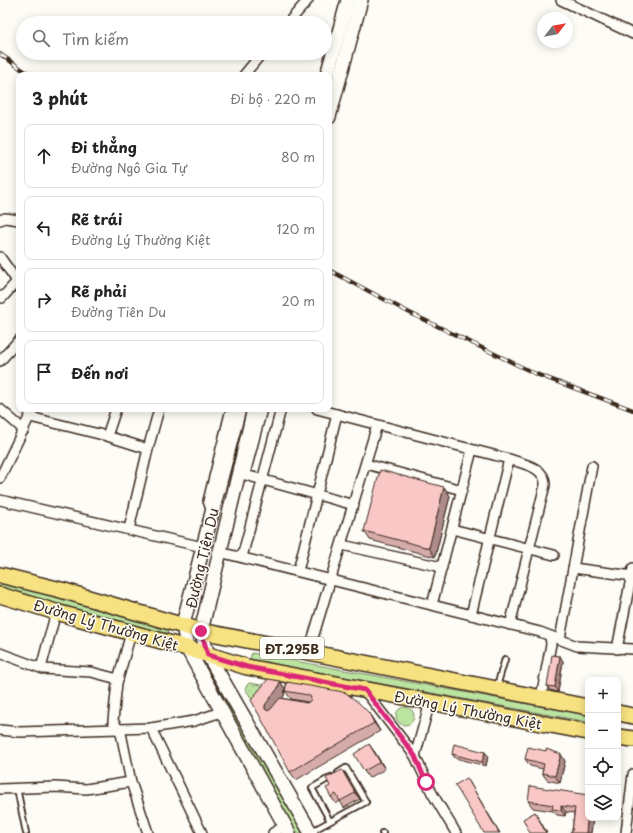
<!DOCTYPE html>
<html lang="vi">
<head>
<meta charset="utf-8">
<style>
	:root { --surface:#fff; --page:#f6f6f6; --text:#222; --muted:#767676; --line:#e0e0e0 }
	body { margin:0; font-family:"Playpen Sans",sans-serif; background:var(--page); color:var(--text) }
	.controls { position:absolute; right:12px; bottom:12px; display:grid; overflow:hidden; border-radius:8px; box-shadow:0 2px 10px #0003 }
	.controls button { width:36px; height:36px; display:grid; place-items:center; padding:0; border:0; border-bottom:1px solid var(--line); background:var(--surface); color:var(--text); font:20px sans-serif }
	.compass { position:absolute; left:537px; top:12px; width:36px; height:36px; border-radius:50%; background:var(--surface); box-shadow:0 2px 10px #0003; rotate:59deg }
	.stop { position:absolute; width:12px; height:12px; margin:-9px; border:3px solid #db2777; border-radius:50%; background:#fff }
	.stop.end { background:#db2777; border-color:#fff; box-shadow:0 1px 4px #0008 }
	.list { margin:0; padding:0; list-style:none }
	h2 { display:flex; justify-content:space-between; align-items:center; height:52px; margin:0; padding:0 16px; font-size:17px }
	h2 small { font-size:13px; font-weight:400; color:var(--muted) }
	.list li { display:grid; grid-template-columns:26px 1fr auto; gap:12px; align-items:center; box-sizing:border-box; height:64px; margin:0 8px 8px; padding:0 8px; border:1px solid var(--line); border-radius:8px }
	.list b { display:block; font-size:15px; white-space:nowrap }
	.list p { margin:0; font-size:13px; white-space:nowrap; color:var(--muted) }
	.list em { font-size:13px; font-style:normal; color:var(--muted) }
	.icon { flex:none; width:22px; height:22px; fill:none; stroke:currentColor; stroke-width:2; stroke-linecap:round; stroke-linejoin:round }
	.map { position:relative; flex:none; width:633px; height:833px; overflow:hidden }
	.search { position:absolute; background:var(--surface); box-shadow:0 2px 10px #0003; left:16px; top:16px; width:316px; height:44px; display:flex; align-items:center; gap:10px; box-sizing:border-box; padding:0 14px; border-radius:22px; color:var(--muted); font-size:15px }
	.panel { position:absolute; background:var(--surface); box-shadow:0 2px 10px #0003; left:16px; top:72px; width:316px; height:340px; border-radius:8px }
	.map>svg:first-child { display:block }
	.grass { fill:#bbe4a1; stroke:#7b8760 }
	.park { fill:url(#park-dots); stroke:#7b8760 }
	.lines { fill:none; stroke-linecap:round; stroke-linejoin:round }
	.service-casing { stroke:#3b2a1e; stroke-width:8 }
	.minor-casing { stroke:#3b2a1e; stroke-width:12 }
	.secondary-casing { stroke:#3b2a1e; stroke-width:16 }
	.primary-casing { stroke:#3b2a1e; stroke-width:18 }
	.service { stroke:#fdfcf7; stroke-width:4.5 }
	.minor { stroke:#fdfcf7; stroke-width:9 }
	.secondary { stroke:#fdfcf7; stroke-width:13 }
	.primary { stroke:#f7e281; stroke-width:15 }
	.rail-casing { stroke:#3b2a1e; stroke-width:4 }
	.rail { stroke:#fdfcf7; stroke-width:2.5; stroke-dasharray:8; stroke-linecap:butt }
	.wall { fill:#d6acaa; stroke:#3b2a1e; fill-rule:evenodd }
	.shaded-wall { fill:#ae8c8b; stroke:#3b2a1e }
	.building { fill:#f9c8c6; stroke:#3b2a1e }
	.route { stroke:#db2777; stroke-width:5 }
	.labels { text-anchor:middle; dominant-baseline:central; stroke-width:3; stroke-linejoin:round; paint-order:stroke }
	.shield { fill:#fdfcf7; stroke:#75695f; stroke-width:1 }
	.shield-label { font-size:13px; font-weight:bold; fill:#3b2a1e }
	.street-label { font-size:14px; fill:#3b2a1e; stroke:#fdfcf7 }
</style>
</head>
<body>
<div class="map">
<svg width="633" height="833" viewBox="0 0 633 833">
	<defs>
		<pattern id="park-dots" width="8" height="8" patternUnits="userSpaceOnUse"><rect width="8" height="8" fill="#bbe4a1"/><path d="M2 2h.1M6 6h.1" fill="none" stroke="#a2c48a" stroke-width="1.8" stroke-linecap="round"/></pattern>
	</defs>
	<rect width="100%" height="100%" fill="#fdfcf7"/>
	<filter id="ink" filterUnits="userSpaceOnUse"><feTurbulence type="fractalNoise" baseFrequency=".025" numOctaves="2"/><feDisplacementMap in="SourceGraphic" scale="8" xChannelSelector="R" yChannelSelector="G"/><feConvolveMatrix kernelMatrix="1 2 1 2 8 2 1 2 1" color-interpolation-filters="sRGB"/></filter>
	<g filter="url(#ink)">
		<g class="grass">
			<path d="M0,579l168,49 1,3 -6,3 -94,-25 -69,-21z"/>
			<path d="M252,653l336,62v7l-336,-62 -2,-2z"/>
			<path d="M220,688l86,145h-10l-73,-129 -7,-14z"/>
			<circle cx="405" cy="716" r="9"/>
		</g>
		<path class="park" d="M249,683l24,4 -16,21 -12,-20z"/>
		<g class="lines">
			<defs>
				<g id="service">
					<path d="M497,686l8,-27"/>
					<path d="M17,788l9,45"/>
					<path d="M330,821l-18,-33 19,-11"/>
					<path d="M312,831l54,-29 -20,-34 -8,5"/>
					<path d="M382,833h1"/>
				</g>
				<g id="minor">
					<path d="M561,0l72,34"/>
					<path d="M288,23l20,-23"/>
					<path d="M244,75l18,-22"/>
					<path d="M0,220l5,-2 14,2"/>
					<path d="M0,257l17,24"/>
					<path d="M0,296l2,2 17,-19"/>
					<path d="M0,361l19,-21"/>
					<path d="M0,409l24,21"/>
					<path d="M317,409l192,50c14,5 37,8 36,26l-35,140"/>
					<path d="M30,417l77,19 41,13 -19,80"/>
					<path d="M107,436l9,-27"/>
					<path d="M148,449l11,-40"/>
					<path d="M366,464l96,26"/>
					<path d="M246,470l16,-61"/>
					<path d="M238,473l116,32"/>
					<path d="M0,478l33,-69"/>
					<path d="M0,500l203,47"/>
					<path d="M212,512l-4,-11 23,-92"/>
					<path d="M452,529l102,26"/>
					<path d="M342,545l100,22"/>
					<path d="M219,552l321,80 37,14 56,3"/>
					<path d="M242,557l39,-148"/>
					<path d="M573,568l60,8"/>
					<path d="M298,571l39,-157"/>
					<path d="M432,605l40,-155"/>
					<path d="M471,615l38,-156"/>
					<path d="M131,633l-14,50 -4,38 8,12 10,49 17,51"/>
					<path d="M560,639l32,-173"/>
					<path d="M617,649l16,-81"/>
					<path d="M309,651l68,-226"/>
					<path d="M0,653l43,16 48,3 27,7"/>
					<path d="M41,668l15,-56"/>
					<path d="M365,691l50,65 17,37 24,40"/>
					<path d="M541,697l10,-53 -1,-8"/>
					<path d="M151,728l51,105"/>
					<path d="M0,730l20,2 131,-4 43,-7 27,-9"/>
					<path d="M415,756l15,-54"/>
					<path d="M0,789l55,-2 31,2 45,-7"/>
					<path d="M273,833l12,-7"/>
					<path d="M626,833l7,-59"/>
				</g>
				<g id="secondary">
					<path d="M327,75l21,-75"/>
					<path d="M329,117l32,-117"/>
					<path d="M239,409l-56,215 4,24 102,185"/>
					<path d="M254,409l-53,222 7,24 103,178"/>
				</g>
				<g id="primary">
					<path d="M0,575l61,15 140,41 387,76"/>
					<path d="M0,595l56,17 131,36 60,19 341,65"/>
					<path d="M618,713l15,3"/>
					<path d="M618,737l15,2"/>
				</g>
			</defs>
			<use href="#service" class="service-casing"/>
			<use href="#minor" class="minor-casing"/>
			<use href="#secondary" class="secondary-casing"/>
			<use href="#primary" class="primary-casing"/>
			<use href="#service" class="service"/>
			<use href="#minor" class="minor"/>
			<use href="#secondary" class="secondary"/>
			<use href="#primary" class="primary"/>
			<defs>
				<g id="rail">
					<path d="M0,54l30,21"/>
					<path d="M329,270l79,42 128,62 97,36"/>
				</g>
			</defs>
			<use href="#rail" class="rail-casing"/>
			<use href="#rail" class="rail"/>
		</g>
		<g class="wall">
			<path d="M444,487l6,9 -15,61 -65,-17 -6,-9z"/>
			<path d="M563,661l-5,31 -8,-2 -3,-4z"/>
			<path d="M280,681l5,8 2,-7 87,39 6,10 -84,49 -6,-8zM285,691l6,8 17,3 -1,1 -25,-5 2,-2z"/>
			<path d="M374,751l11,18 -16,9 -5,-7z"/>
			<path d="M485,752l3,4 -2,10 -31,-8 -3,-4z"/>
			<path d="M525,759l40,2 -5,22 -13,-3 -5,-7 1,-4 -13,-3z"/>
			<path d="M342,770l5,6 13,23 -16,9 -4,-7 -4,3 -5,-7 -1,-11z"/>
			<path d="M588,795l5,23 -2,15h-22l3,-2 2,-18 -8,-1 -1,4 -8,-1 -4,-4 -20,-3 -5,-7z"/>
		</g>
		<g class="shaded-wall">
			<path d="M444,487l6,9 -15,61 -6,-9z"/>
			<path d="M560,656l3,5 -5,31 -3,-5z"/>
			<path d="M280,681l5,8 -1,7 -13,17 -6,-4v-4z"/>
			<path d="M369,713l5,8 6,10 -6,-8z"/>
			<path d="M369,744l5,7 11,18 -5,-7z"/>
			<path d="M485,752l3,4 -2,10 -4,-4z"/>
			<path d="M561,754l4,7 -5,22 -5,-7z"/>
			<path d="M342,770l5,6 13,23 -5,-6z"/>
			<path d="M467,778l4,7 29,48h-1z"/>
			<path d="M561,806l5,6 -1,4 -4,-6z"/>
			<path d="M535,812l12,21h-1z"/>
			<path d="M588,813v5h5l-2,15h-5z"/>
		</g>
		<g class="building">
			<path d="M380,470l64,17 -15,61 -65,-17z"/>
			<path d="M552,655l8,1 -5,31 -8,-1z"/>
			<path d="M268,679l12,2 -2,7 -13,17v4l3,2 3,-2 9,-11 27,5 3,-2 1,-4 -3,-2 -23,-4 2,-9 51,9 8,2 13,10 10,10 5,10 -84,49 -39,-72z"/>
			<path d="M369,744l11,18 -16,9 -10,-17z"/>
			<path d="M454,744l31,8 -3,10 -30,-8z"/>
			<path d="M528,747l18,4v-2l15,5 -6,22 -13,-3 2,-9 -19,-5z"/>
			<path d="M342,770l13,23 -15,8 -4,-7 -5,3 -5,-9 4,-2 -4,-8z"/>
			<path d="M467,778l32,55h-15l-29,-48z"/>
			<path d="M530,786l58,9v18l-2,20h-17l3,-2 3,-23 -14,-2v4l-9,-1 1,-4 -25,-4z"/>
			<path d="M535,812l11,21h-16l-7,-14z"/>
		</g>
	</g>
	<g class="lines" filter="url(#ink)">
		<path class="route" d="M201,631l7,24 39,12 118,23 50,66 11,26"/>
	</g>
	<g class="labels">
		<rect class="shield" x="260" y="637" width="64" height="22" rx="3"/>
		<g class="shield-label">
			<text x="292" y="648">ĐT.295B</text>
		</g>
		<g class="street-label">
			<text transform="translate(202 558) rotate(-77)">Đường Tiên Du</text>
			<text transform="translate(106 625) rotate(16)">Đường Lý Thường Kiệt</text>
			<text transform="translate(468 710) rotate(11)">Đường Lý Thường Kiệt</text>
		</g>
	</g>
</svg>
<div class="controls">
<button>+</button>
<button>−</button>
<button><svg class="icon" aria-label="locate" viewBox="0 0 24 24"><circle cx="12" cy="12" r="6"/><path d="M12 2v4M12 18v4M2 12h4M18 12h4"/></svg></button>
<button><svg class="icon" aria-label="layers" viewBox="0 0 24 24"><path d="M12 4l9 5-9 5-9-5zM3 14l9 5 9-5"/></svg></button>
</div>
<svg class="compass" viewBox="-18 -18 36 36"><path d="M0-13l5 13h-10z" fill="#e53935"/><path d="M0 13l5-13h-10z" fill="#767676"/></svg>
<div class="stop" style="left:426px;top:782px"></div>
<div class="stop end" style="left:201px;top:631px"></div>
<div class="search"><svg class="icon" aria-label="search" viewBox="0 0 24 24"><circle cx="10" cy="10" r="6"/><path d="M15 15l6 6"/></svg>Tìm kiếm</div>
<section class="panel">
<h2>3 phút<small>Đi bộ · 220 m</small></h2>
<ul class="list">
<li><svg class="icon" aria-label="ahead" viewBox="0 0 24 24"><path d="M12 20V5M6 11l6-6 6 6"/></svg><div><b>Đi thẳng</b><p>Đường Ngô Gia Tự</p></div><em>80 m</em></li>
<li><svg class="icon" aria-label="left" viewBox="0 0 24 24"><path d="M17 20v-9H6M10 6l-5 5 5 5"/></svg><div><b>Rẽ trái</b><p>Đường Lý Thường Kiệt</p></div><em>120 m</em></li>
<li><svg class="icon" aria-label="right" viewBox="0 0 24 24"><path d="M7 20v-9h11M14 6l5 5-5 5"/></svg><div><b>Rẽ phải</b><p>Đường Tiên Du</p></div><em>20 m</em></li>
<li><svg class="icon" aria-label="arrive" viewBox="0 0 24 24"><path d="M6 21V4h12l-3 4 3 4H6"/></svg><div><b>Đến nơi</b></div></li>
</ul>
</section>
</div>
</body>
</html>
